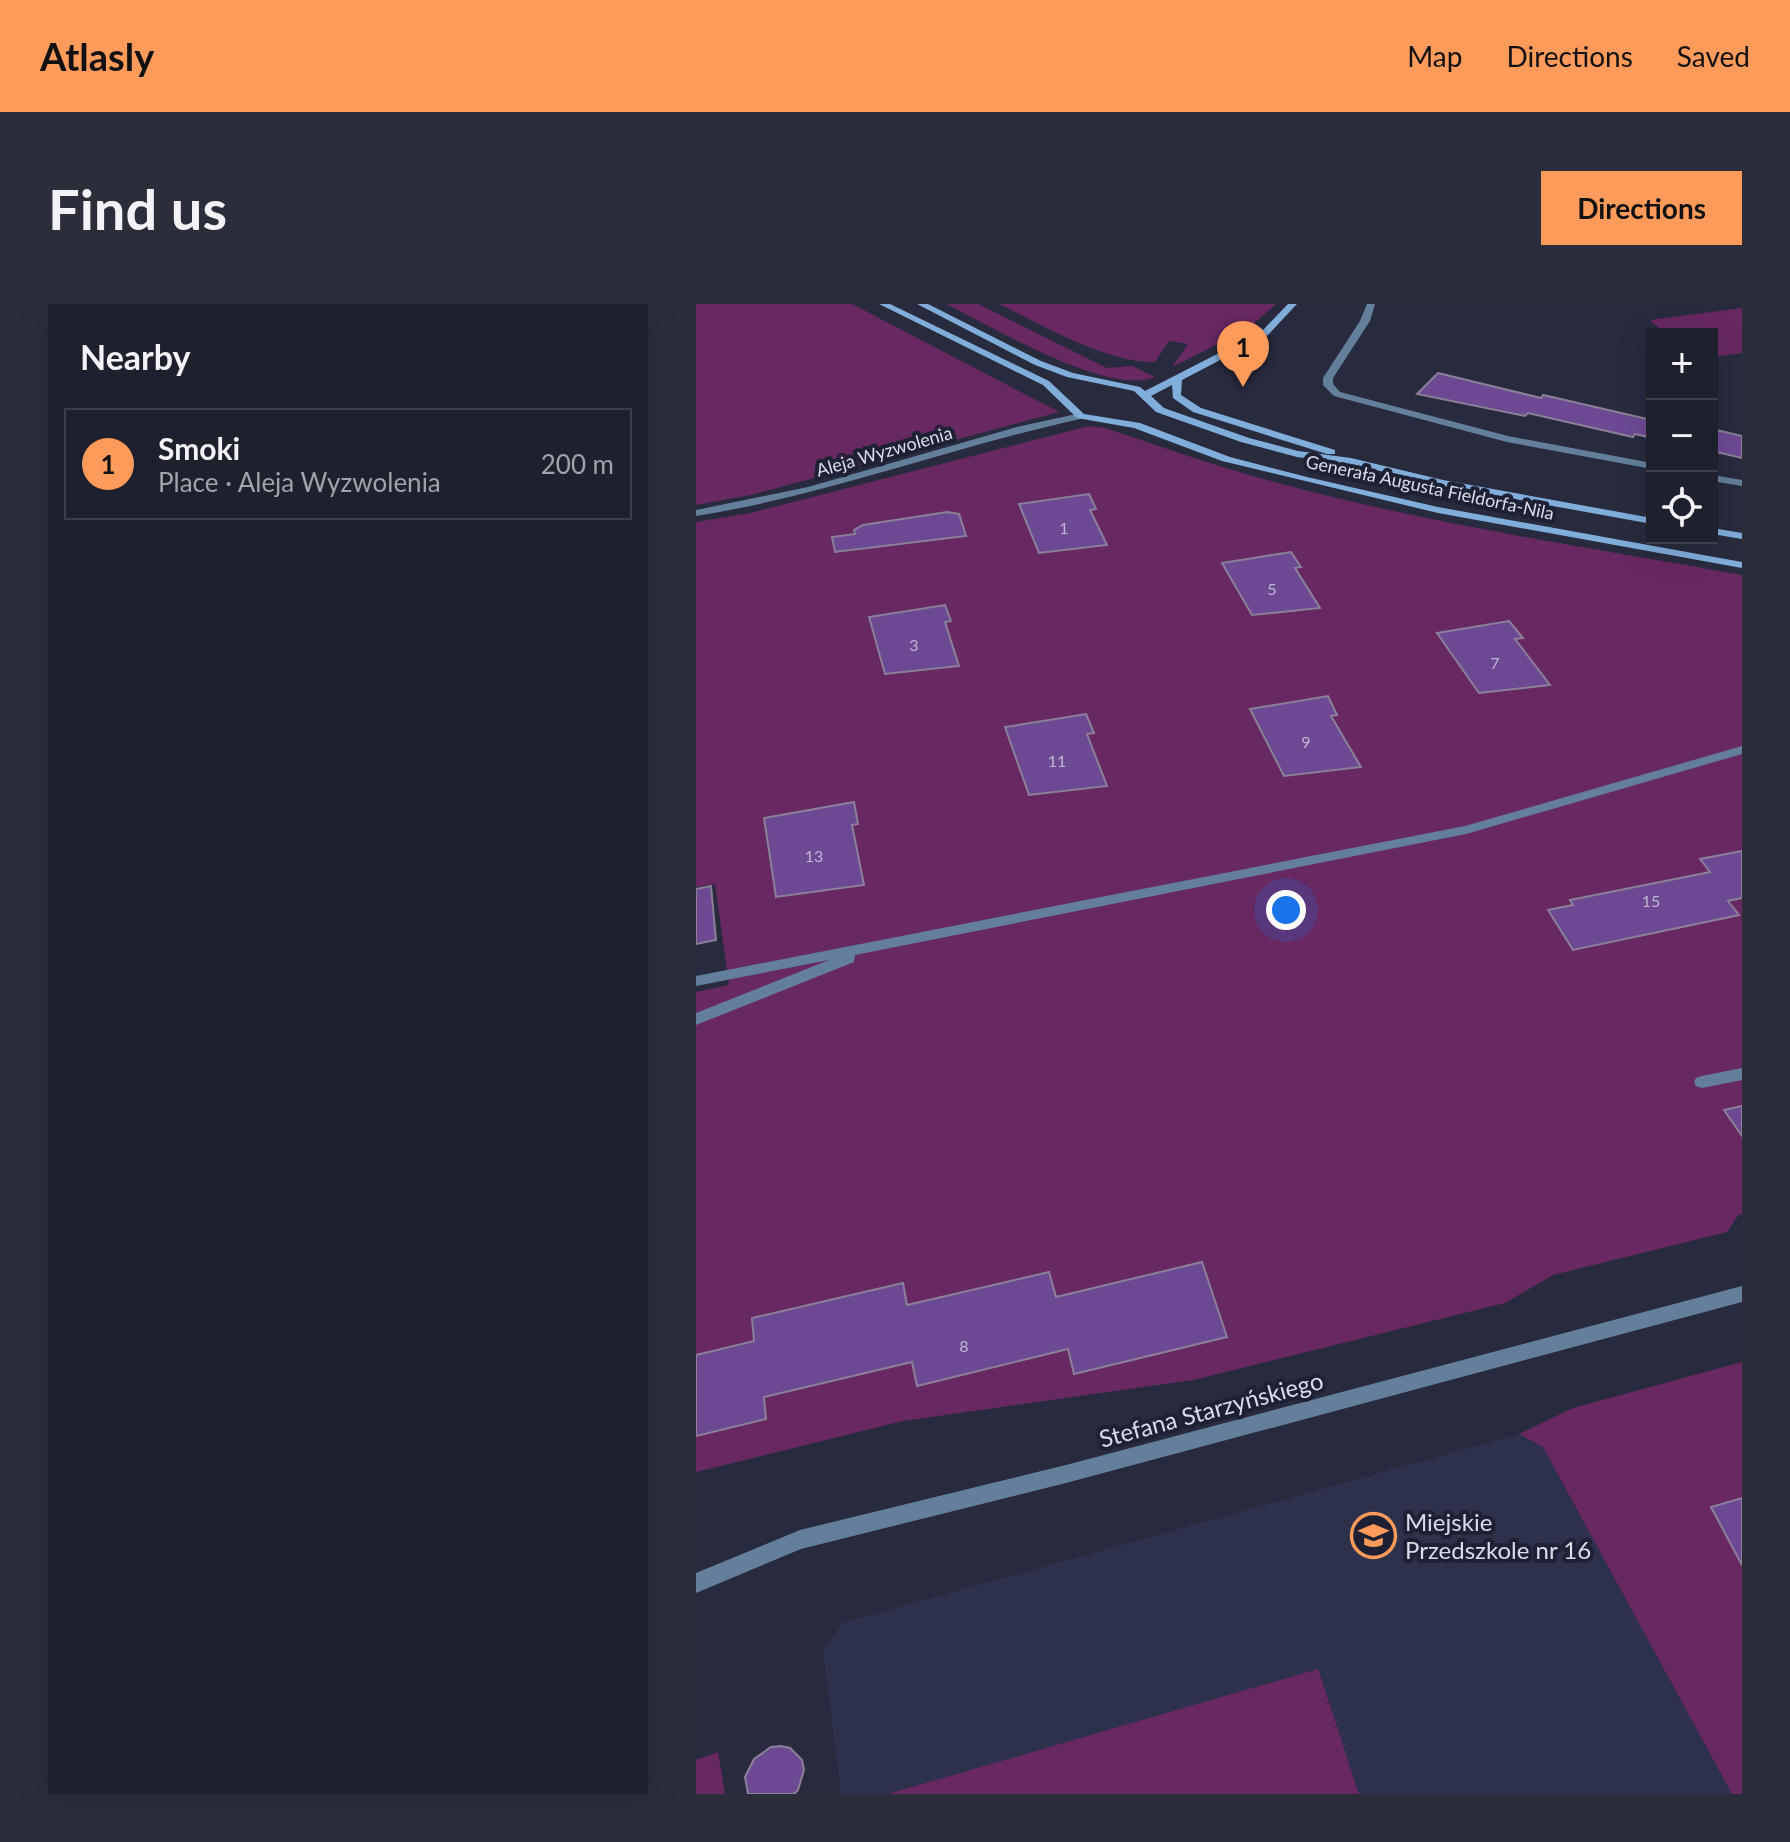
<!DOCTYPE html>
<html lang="en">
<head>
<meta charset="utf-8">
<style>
	:root { --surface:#1e202e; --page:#2b2d3a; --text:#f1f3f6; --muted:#a1a3aa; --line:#3c3e4a; --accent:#ff9b5a }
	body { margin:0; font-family:Lato,sans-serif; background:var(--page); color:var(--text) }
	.controls { position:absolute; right:24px; top:24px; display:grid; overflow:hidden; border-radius:0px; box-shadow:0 8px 32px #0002 }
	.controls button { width:72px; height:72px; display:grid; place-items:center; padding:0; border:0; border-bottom:2px solid var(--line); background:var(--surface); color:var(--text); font:40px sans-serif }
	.you { position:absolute; left:590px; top:606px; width:28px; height:28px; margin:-20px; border:6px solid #fff; border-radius:50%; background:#1a73e8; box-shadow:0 0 0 12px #1a73e833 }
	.badge { display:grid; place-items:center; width:52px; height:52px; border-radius:50%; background:var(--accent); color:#111; font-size:26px; font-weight:700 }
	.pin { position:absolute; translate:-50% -66px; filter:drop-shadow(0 2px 4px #0008) }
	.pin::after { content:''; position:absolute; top:42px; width:28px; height:24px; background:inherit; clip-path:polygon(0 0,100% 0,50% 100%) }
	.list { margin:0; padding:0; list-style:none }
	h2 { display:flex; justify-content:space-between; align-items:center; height:104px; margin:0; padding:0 32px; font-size:34px }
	h2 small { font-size:26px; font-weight:400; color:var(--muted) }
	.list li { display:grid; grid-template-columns:52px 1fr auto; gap:24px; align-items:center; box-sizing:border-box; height:112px; margin:0 16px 16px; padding:0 16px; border:2px solid var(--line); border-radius:0px }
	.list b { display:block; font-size:30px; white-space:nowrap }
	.list p { margin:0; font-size:26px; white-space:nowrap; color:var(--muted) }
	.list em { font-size:26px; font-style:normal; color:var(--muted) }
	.icon { flex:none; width:44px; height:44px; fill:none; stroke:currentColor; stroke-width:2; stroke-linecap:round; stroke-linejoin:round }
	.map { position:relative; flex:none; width:1046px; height:1490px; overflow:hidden; border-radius:0px }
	header { display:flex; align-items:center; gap:48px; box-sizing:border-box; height:112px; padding:0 40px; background:var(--accent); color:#111 }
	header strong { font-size:38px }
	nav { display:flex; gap:44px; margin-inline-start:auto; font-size:28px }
	.intro { display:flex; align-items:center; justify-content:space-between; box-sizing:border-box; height:192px; padding:0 48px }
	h1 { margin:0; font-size:56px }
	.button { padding:20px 36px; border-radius:0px; background:var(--accent); color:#111; font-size:28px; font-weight:700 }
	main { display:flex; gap:48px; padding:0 48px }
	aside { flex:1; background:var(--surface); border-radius:0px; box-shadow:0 8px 32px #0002 }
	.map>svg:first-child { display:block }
	.built { fill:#2d314b }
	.green { fill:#682862 }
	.building { fill:#6d4994; stroke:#8a8097; stroke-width:2 }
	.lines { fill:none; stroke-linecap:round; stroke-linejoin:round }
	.service { fill:#637f9b; fill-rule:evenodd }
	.pedestrian { fill:#637f9b; fill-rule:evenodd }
	.minor { fill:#637f9b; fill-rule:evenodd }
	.tertiary { fill:#637f9b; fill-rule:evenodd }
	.secondary { fill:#81addb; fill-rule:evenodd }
	.labels { text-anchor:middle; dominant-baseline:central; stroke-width:8; stroke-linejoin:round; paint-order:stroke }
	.number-label { font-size:16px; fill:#beb7d4 }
	.far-street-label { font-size:18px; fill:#d9dce9; stroke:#1e2134 }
	.near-street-label { font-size:24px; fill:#d9dce9; stroke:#1e2134 }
	.near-poi-label { font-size:24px; fill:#d9dce9; stroke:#1e2134; text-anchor:start }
</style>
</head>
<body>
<header>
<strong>Atlasly</strong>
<nav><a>Map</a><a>Directions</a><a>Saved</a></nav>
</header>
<div class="intro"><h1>Find us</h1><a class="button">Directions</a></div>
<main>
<aside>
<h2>Nearby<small></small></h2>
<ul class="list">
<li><span class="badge">1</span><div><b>Smoki</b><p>Place · Aleja Wyzwolenia</p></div><em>200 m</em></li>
</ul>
</aside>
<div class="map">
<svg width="1046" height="1490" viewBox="0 0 1046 1490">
	<rect width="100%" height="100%" fill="#282b3e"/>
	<path class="built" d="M823,1130l24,13 189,347h-891l-18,-143 19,-28z"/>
	<g class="green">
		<path d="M0,0h156l207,108 -308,83 -55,10z"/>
		<path d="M250,0h32l129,64 25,-2 23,11c-46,20 -164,-51 -209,-73z"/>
		<path d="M303,0h277l-30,26 -74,37 16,-23 -19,-3 -14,21c-49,1 -111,-36 -156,-58z"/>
		<path d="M1046,4v45l-30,4v-23h-46l-16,-14z"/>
		<path d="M393,122l16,2c46,15 92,32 138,45 163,48 333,72 499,102v641l-3,-2 -12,18 -174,43 -48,28 -312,77 -290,41 -207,51v-480l33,-7 -14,-101 -19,3v-365l54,-9z"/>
		<path d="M1046,1058v432h-10l-189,-347 -24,-13 54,-26z"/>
		<path d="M622,1365l41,125h-471z"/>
		<path d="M22,1448l7,42h-29v-34z"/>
	</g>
	<g class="building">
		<path d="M742,69l103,25 2,-3 104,24 5,-3v22l-17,-4 -2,3 -105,-24 -3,3 -108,-22z"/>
		<path d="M1016,125l30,7v22l-30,-7z"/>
		<path d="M393,190l7,15 -6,1 17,35 -68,8 -20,-49z"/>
		<path d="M251,208l12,2 7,22 -131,16 -3,-15 23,-3 -1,-4 9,-5z"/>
		<path d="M595,248l10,15 -6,1 25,40 -68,7 -30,-52z"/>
		<path d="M249,301l6,16 -6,1 14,44 -74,8 -16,-57z"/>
		<path d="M813,317l14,17 -8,1 35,46 -71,8 -42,-60z"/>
		<path d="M632,392l9,19 -6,1 30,51 -77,9 -34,-67z"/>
		<path d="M390,410l8,19 -7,1 20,52 -78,9 -24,-68z"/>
		<path d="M158,498l4,22 -6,1 12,60 -88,12 -12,-79z"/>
		<path d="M1046,547v47l-14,3 11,14 -166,35 -25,-40 25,-5 -3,-5 140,-28 -10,-13z"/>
		<path d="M15,582l5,54 -20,4v-55z"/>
		<path d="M1046,802v30l-18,-26z"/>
		<path d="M506,958l25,75 -153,37 -6,-25 -151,37 -5,-24 -148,35 2,22 -70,17v-81l58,-14 -2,-23 151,-35 4,22 142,-33 7,25z"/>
		<path d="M1046,1194v67l-31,-58z"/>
		<path d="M85,1442l9,2 12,12 2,10 -6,20 -4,4h-46l-3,-17 9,-18 17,-12z"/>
	</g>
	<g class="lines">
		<path class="service" d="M1046,764v12l-40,8 -6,-2 -2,-4 2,-4 6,-2z"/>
		<path class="pedestrian" d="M1046,442v8l-276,80 -611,121 -1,7 -158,63v-12l133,-53 -133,26v-10l769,-150z"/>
		<g class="minor">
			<path d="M671,0h8l-5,17 -37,57v6l7,8 168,44 144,27v6l-145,-27 -173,-46 -11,-11v-7l37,-57z"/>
			<path d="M1016,171l30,5v6l-30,-5z"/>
			<path d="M1046,982v16l-676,181 -265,66 -105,44v-20l104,-43 266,-65z"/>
		</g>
		<path class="tertiary" d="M385,109l5,3 -1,2c-131,28 -256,77 -389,98v-6l112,-23 209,-60z"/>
		<g class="secondary">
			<path d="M183,0h11l159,77 35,33 56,9 90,34 77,20 131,30 304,55v6l-304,-55 -216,-52 -88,-33 -57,-10 -34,-33z"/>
			<path d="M221,0h11l113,57 32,12 67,14 5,4 117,-60 26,-27h9l-29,31 -86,45 -1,15 20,13 134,42v4h-8l-134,-42 -20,-14 -1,-13 -21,11 13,12 85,30 49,13 53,7 92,22 209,38v6l-209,-38 -92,-22 -54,-7 -56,-15 -85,-30 -22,-21 -67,-14 -32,-12z"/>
			<path d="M1016,224l30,5v6l-30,-5z"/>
		</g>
	</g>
	<defs>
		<symbol id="school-ring" viewBox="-11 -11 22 22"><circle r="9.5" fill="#1e2134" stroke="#ff9b5a" stroke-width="1.5"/><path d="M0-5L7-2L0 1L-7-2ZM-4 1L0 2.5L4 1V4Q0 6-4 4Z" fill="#ff9b5a"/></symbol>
	</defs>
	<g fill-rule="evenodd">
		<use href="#school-ring" x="652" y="1206" width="51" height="51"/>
	</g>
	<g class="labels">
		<g class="number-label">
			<text x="368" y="223">1</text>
			<text x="576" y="284">5</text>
			<text x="218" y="340">3</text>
			<text x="799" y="358">7</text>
			<text x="610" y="437">9</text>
			<text x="361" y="456">11</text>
			<text x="118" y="551">13</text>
			<text x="955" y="596">15</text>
			<text x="268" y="1041">8</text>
		</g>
		<g class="far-street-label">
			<text transform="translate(188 147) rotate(-16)">Aleja Wyzwolenia</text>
			<text transform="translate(734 183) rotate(12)">Generała Augusta Fieldorfa-Nila</text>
		</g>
		<g class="near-street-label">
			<text transform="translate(515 1105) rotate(-15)">Stefana Starzyńskiego</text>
		</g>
		<g class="near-poi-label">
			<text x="709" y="1217">Miejskie<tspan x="709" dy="28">Przedszkole nr 16</tspan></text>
		</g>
	</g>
</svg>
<div class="controls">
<button>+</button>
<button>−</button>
<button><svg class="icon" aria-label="locate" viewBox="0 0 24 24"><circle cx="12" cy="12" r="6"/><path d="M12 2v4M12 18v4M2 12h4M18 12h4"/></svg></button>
</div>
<div class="you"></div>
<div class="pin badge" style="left:547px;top:83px">1</div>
</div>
</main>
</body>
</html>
